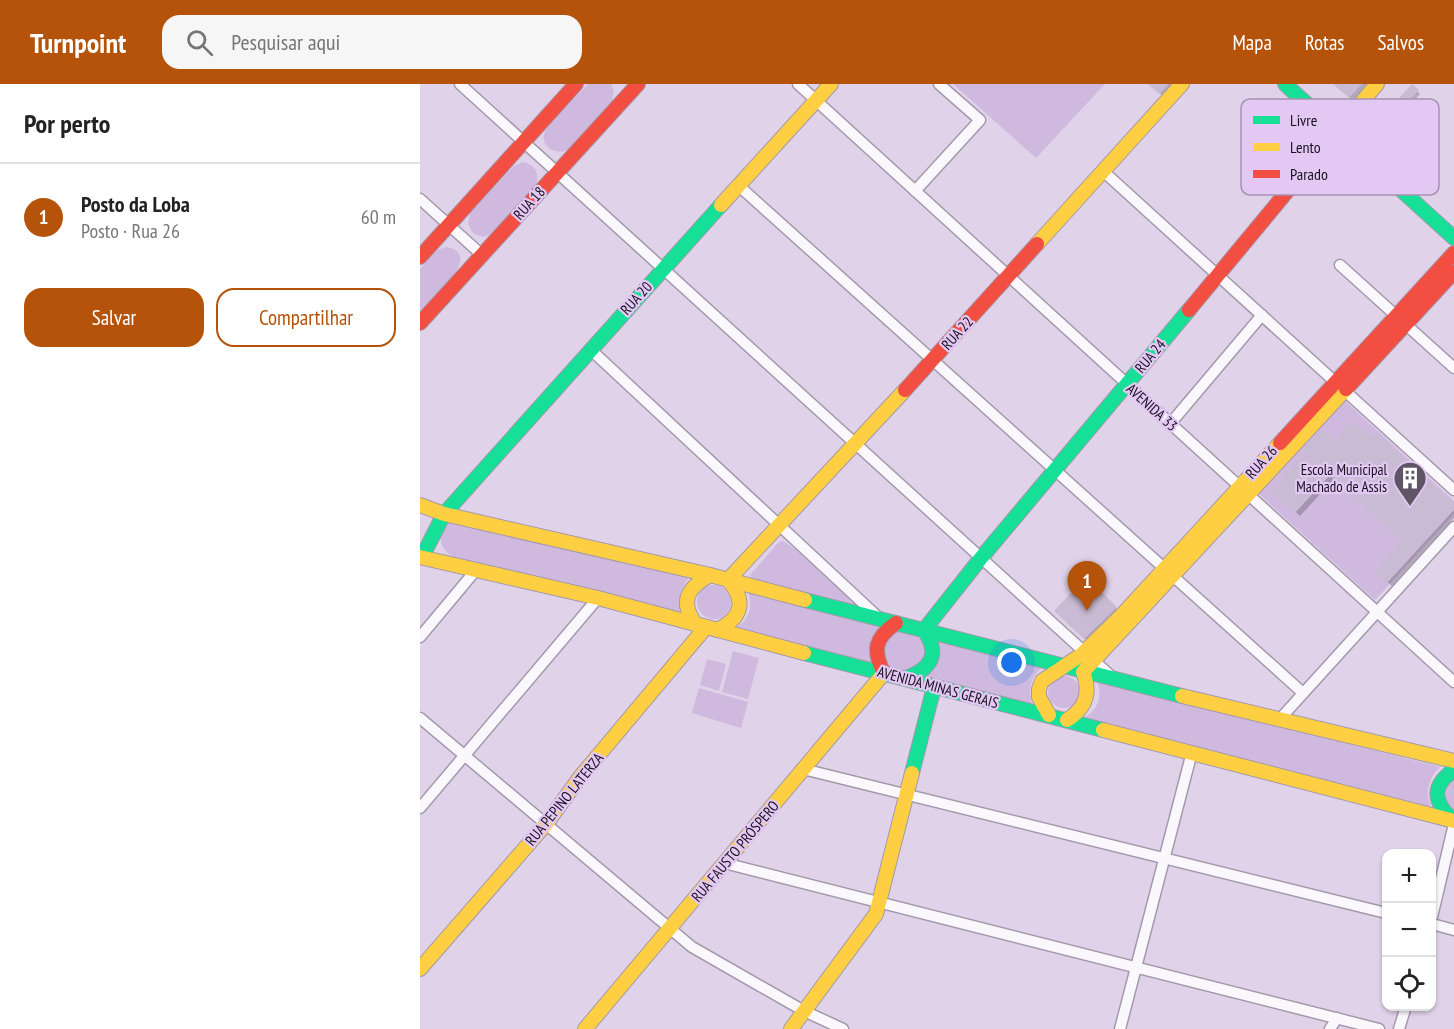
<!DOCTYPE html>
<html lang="pt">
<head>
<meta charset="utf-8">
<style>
	:root { --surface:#fff; --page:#f6f6f6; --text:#222; --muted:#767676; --line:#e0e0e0; --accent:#b45309 }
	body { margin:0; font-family:"PT Sans Narrow",sans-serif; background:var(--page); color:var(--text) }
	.controls { position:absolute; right:18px; bottom:18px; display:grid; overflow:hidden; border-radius:12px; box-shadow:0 2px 4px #0004 }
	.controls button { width:54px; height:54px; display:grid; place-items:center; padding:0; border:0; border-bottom:2px solid var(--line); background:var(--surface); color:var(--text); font:30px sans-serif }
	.you { position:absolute; left:592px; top:579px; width:21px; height:21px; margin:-15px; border:4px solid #fff; border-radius:50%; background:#1a73e8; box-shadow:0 0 0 9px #1a73e833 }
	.badge { display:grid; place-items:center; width:39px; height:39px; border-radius:50%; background:var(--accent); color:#fff; font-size:20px; font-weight:700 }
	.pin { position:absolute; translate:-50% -50px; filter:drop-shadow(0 2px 3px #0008) }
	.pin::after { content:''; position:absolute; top:32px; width:21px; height:18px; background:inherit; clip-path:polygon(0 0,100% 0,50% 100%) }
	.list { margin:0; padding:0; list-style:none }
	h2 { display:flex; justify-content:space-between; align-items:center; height:78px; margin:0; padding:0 24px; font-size:26px }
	h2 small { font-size:20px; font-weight:400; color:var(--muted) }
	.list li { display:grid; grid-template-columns:39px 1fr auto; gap:18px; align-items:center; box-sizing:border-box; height:108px; padding:0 24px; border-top:2px solid var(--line) }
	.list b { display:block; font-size:22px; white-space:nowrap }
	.list p { margin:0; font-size:20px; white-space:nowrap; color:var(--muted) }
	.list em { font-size:20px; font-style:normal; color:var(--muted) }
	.actions { display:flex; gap:12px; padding:18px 24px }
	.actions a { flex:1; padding:14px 0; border:2px solid var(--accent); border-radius:18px; text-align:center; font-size:21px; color:var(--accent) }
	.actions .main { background:var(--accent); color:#fff }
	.icon { flex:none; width:33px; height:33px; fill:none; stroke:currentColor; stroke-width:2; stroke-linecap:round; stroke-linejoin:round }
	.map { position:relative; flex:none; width:1034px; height:945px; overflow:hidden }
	header { display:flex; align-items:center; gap:36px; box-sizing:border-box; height:84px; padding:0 30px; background:var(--accent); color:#fff }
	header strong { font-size:28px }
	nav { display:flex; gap:33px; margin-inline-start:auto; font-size:21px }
	.search { width:420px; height:54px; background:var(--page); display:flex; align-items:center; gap:15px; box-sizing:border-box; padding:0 21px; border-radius:18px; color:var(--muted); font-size:22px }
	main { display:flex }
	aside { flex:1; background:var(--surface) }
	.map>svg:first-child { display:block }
	.green { fill:#cfb9de }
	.shadow { fill:#0003 }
	.building { fill:#cabbd4 }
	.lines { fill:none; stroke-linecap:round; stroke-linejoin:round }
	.street-casing { stroke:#a499ab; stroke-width:13 }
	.fast-casing { stroke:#a499ab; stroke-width:16 }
	.slow-casing { stroke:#a499ab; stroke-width:16 }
	.jam-casing { stroke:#a499ab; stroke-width:16 }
	.street { stroke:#faf8fc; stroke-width:10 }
	.fast { stroke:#16e098; stroke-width:14 }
	.slow { stroke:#ffcf43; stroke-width:14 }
	.jam { stroke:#f24e42; stroke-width:14 }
	.labels { text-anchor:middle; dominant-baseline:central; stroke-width:4.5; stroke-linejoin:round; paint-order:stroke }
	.street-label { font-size:15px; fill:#1a1120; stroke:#e2c8f3 }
	.poi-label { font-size:15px; fill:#1a1120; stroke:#e2c8f3; text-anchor:end }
	.key { fill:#e2c8f3; stroke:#a691b4; stroke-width:1.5 }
	.key-label { font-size:16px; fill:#1a1120 }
</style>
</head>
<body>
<header>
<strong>Turnpoint</strong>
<div class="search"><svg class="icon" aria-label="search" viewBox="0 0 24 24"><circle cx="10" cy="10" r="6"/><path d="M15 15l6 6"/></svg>Pesquisar aqui</div>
<nav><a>Mapa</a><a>Rotas</a><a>Salvos</a></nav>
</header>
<main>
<aside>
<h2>Por perto<small></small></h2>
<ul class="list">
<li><span class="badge">1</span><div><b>Posto da Loba</b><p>Posto · Rua 26</p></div><em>60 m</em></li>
</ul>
<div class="actions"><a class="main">Salvar</a><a>Compartilhar</a></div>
</aside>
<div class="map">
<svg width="1034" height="945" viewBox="0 0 1034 945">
	<rect width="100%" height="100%" fill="#e0d2e9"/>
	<g class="green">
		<path d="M168,0h23l3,7 -2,10 -43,48c-13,8 -32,-4 -23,-19 10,-16 30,-32 42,-46z"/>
		<path d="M533,0h152l-69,74z"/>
		<path d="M103,78c12,3 17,11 13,23l-43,48 -10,4 -10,-4 -5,-9 2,-11 44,-47z"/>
		<path d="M27,163c38,7 -16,54 -27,66v-44l17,-19z"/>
		<path d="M924,316l110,101v13l-79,86 -116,-106z"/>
		<path d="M27,437l245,54c-13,12 -14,24 -10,40l-228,-58c-17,-9 -15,-21 -7,-36z"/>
		<path d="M363,457l13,9 62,56 -106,-27 -2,-4 29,-33z"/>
		<circle cx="294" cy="518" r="17"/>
		<path d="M327,506l137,35 -10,40 -140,-36c16,-9 20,-24 13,-39z"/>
		<path d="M480,545l24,10 4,16 -19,18 -20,-4 -6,-7v-24z"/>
		<path d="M513,553l110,29c-13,11 -16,25 -10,40l-113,-30z"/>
		<path d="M313,567l26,7 -11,41 -26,-7z"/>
		<path d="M287,575l19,5 -7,27 -19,-6z"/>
		<circle cx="644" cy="608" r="16"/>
		<path d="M676,596l344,87c-12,11 -15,25 -9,40l-348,-88c15,-9 21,-24 13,-39z"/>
		<path d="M279,604l49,14 -7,26 -49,-15z"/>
		<path d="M1034,696v29c-11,-8 -11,-21 0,-29z"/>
	</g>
	<g class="shadow">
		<path d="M730,0h29l-14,14z"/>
		<path d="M915,0h37l-17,19z"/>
		<path d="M992,2l8,8 -37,40 17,15 -10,11 -34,-32 19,-2z"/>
		<path d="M915,359l119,64v11l-62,68 -11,-10 22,-35 -68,-63 -35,38 -27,-25z"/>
		<path d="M666,496l35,33 -31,31 -34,-33z"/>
	</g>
	<g class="building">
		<path d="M728,0h21l-10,10z"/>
		<path d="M913,0h29l-13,14z"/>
		<path d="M992,0l7,6 -37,41 16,15 -11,12 -33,-30 11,-13 10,9z"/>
		<path d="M932,337l20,17 5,-5 77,72v5l-67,73 -12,-11 26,-31 -71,-66 -35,38 -24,-22 35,-39 -3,-3 19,-20 13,12z"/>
		<path d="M666,493l31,30 -33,32 -30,-28z"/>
	</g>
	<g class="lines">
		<defs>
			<g id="street">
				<path d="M40,0l652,593"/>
				<path d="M378,0l656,598"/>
				<path d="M683,87l351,319"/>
				<path d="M319,102l564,507"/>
				<path d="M495,107l65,-71 -41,-36"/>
				<path d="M0,115l62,56"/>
				<path d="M920,181l114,103"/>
				<path d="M170,265l289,269"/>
				<path d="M750,340l92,-109"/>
				<path d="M0,553l56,-67"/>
				<path d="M0,634l272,229 112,64 39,18"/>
				<path d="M859,636l175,-193"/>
				<path d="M383,685l583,144"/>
				<path d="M0,724l178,-210"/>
				<path d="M304,779l655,166"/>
				<path d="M1012,833l22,-93"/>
				<path d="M1012,840l22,6"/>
				<path d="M700,945l72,-277"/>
				<path d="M910,945l7,-11"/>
				<path d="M979,945l7,-23"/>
			</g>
			<g id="fast">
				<path d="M865,0l169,154"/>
				<path d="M2,473l22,-43 277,-309"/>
				<path d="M385,516l377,96"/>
				<path d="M384,569l299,77"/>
				<path d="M486,594c26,-9 34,-25 18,-48l57,-72 208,-248"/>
				<path d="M492,689l22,-86"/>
				<path d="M1033,736c-20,-18 -22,-34 1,-50"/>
			</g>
			<g id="slow">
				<path d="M889,81l68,-81"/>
				<path d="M301,121l110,-121"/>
				<path d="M617,160l145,-160"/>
				<path d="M0,421l24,9 266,61 95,25"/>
				<path d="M0,473l178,41 206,55"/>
				<path d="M276,541c-17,-23 -9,-37 14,-50"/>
				<path d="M297,546c25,-12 30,-29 11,-50l177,-190"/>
				<path d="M762,612l272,65"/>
				<path d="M629,631l-10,-18v-8l3,-8 39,-26 41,-40 158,-172"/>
				<path d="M647,636c19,-12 24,-27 16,-48l263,-283"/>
				<path d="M683,646l351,91"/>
				<path d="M0,885l126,-145 35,-48 125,-149"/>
				<path d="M165,945l299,-356"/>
				<path d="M371,945l85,-115 36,-141"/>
			</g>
			<g id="jam">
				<path d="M0,173l156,-173"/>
				<path d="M769,226l120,-145"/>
				<path d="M0,239l218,-239"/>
				<path d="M926,305l108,-117"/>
				<path d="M485,306l132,-146"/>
				<path d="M860,359l174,-190"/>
				<path d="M464,589c-12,-23 -9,-35 12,-50"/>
			</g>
		</defs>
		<use href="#street" class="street-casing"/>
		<use href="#fast" class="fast-casing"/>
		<use href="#slow" class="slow-casing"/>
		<use href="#jam" class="jam-casing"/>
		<use href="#street" class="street"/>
		<use href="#fast" class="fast"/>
		<use href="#slow" class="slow"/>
		<use href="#jam" class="jam"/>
	</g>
	<defs>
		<symbol id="building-pin" viewBox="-11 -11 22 30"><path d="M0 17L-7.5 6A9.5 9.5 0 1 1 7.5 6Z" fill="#5f5566" stroke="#e2c8f3"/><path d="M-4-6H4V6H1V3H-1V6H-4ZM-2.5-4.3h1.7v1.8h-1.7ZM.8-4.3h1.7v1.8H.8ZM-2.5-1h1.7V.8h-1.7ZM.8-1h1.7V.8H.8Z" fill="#fff"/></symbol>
	</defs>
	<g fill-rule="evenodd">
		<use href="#building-pin" x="971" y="375" width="38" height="52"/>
	</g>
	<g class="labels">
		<g class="street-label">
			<text transform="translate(109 119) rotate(-48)">RUA 18</text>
			<text transform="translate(216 214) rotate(-48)">RUA 20</text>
			<text transform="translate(537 249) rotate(-48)">RUA 22</text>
			<text transform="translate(730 272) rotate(-50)">RUA 24</text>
			<text transform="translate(732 323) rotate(42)">AVENIDA 33</text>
			<text transform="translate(841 378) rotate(-48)">RUA 26</text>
			<text transform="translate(518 603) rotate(15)">AVENIDA MINAS GERAIS</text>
			<text transform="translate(144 715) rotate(-51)">RUA PEPINO LATERZA</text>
			<text transform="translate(315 767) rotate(-50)">RUA FAUSTO PRÓSPERO</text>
		</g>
		<g class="poi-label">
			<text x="967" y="385">Escola Municipal<tspan x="967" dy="17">Machado de Assis</tspan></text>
		</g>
	</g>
	<rect x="821" y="15" width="198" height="96" rx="9" class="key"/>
	<rect x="833" y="32" width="27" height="8" fill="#16e098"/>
	<rect x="833" y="59" width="27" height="8" fill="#ffcf43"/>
	<rect x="833" y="86" width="27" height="8" fill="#f24e42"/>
	<g class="key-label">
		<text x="870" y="42">Livre</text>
		<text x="870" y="69">Lento</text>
		<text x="870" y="96">Parado</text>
	</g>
</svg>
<div class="controls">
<button>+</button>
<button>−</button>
<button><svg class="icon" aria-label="locate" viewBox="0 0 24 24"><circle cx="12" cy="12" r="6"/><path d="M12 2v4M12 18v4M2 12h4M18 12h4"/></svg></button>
</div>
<div class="you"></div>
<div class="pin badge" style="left:667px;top:527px">1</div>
</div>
</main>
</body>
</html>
